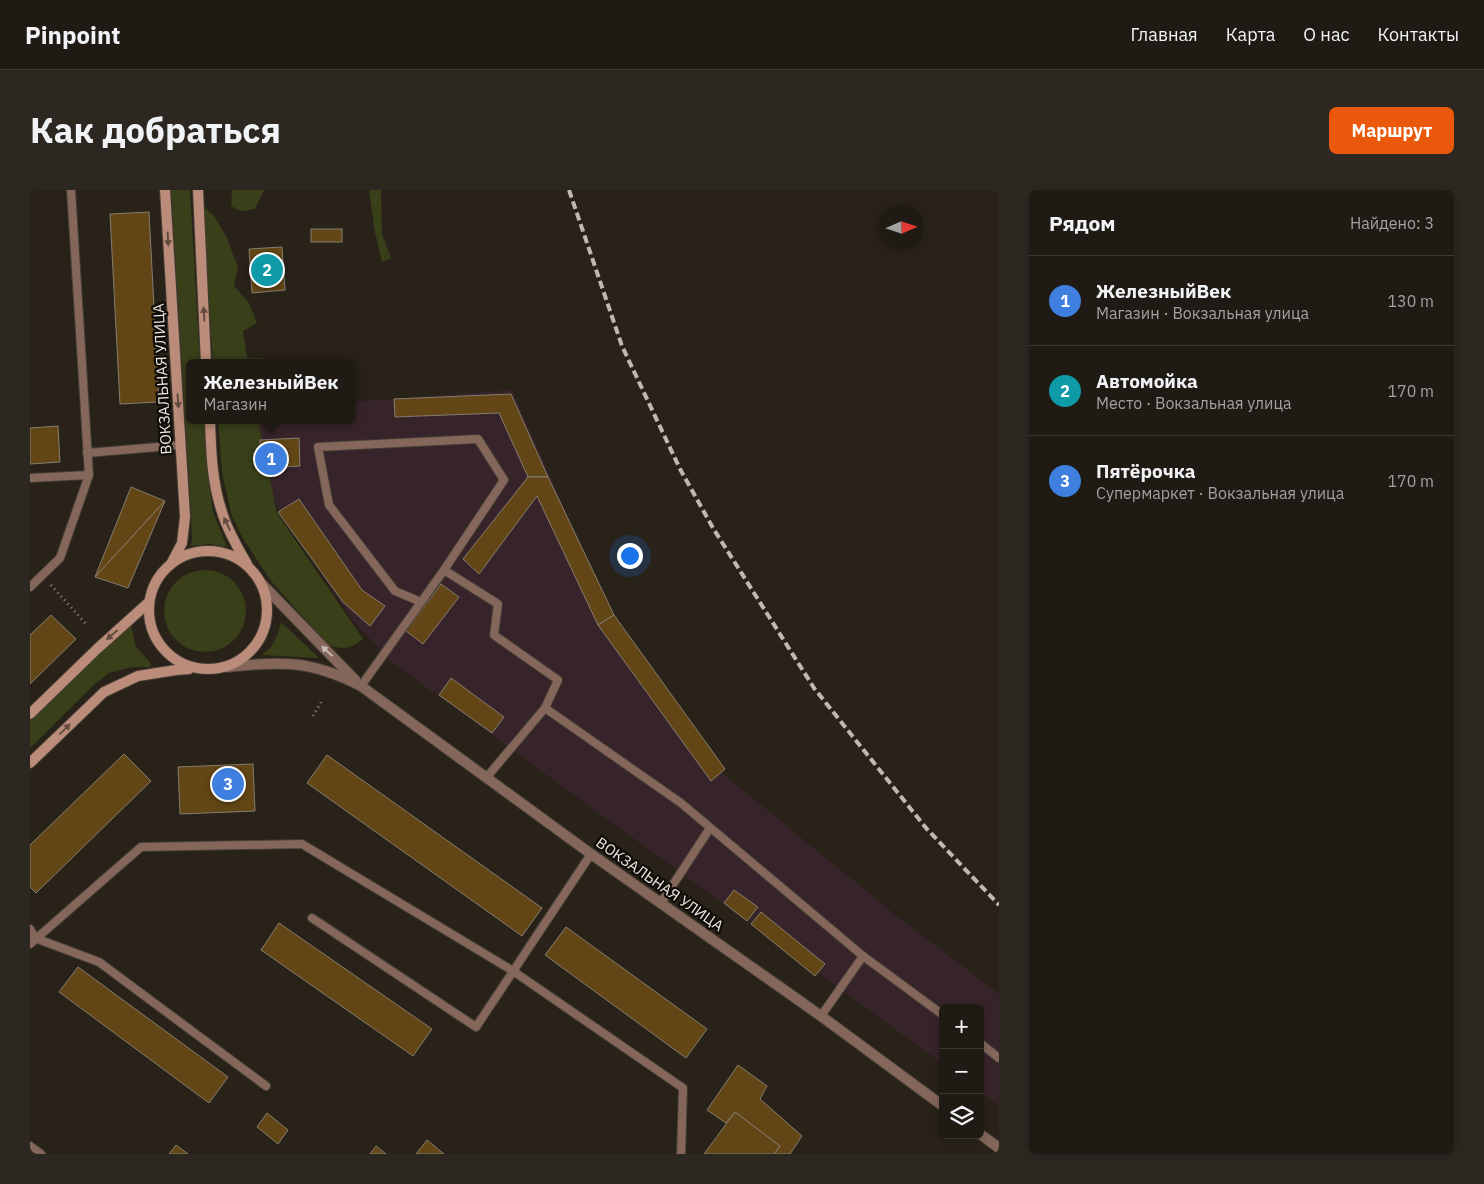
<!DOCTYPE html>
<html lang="ru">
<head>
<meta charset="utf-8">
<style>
	:root { --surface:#1f1a13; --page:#2c2721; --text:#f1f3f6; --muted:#a1a1a0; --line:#3c3833; --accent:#ea580c }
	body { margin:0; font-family:"IBM Plex Sans",sans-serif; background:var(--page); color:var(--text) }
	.controls { position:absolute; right:15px; bottom:15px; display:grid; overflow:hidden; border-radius:8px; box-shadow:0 2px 8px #0003 }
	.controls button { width:45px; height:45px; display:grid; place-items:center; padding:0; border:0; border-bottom:1px solid var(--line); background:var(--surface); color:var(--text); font:25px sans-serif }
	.compass { position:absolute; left:849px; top:15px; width:45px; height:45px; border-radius:50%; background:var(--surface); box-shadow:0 2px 8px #0003; rotate:87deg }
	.you { position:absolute; left:599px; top:365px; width:18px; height:18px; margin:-12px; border:4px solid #fff; border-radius:50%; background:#1a73e8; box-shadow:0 0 0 8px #1a73e833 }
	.badge { display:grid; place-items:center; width:32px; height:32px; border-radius:50%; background:var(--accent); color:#fff; font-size:16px; font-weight:700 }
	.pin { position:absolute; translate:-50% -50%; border:2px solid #fff; box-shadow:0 1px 5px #0006 }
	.popup { position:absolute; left:156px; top:169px; width:170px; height:65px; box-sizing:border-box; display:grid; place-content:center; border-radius:8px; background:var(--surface); filter:drop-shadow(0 1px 4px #0005); font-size:16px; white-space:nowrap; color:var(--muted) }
	.popup b { font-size:19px; color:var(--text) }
	.popup::after { content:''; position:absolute; left:50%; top:100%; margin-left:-10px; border:10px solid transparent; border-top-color:var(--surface) }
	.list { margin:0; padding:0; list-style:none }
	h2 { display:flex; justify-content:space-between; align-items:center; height:65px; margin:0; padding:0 20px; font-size:21px }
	h2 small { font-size:16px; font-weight:400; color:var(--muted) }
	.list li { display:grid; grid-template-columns:32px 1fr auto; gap:15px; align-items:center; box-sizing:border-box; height:90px; padding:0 20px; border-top:1px solid var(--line) }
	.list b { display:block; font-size:19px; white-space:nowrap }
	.list p { margin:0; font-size:16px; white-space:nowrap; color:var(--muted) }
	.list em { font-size:16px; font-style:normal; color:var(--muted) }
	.icon { flex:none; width:28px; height:28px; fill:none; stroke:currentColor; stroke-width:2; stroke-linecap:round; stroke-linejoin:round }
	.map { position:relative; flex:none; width:969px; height:964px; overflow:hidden; border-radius:8px }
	header { display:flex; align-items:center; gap:30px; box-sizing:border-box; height:70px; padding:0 25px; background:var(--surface); border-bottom:1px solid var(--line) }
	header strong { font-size:24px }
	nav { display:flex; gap:28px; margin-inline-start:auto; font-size:18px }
	.intro { display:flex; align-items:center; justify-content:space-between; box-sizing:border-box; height:120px; padding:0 30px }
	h1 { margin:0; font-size:35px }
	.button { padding:12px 22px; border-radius:8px; background:var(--accent); color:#fff; font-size:18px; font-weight:700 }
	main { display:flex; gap:30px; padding:0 30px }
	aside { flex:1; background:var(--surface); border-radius:8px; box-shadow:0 2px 8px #0003 }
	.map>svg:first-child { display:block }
	.commercial { fill:#37242a }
	.green { fill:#383f19 }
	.building { fill:#634615; stroke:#857c71 }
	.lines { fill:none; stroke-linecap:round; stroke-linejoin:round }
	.service-casing { stroke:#443e35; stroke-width:10 }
	.tertiary-casing { stroke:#443e35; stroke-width:12 }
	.secondary-casing { stroke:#443e35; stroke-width:12 }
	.path { stroke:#8e8881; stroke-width:3; stroke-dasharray:1 4; stroke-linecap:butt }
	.service { stroke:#84665b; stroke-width:8 }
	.tertiary { stroke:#84665b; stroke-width:10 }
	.secondary { stroke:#bb8c79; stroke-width:10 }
	.rail { stroke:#bfb9b2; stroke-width:4; stroke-dasharray:8 4; stroke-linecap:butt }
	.oneway { fill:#654c40 }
	.oneway2 { fill:#c8bab2 }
	.labels { text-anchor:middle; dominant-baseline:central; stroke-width:4.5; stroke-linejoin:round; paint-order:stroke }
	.street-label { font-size:15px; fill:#ece7e1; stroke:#0f0c08 }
</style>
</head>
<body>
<header>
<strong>Pinpoint</strong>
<nav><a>Главная</a><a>Карта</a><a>О нас</a><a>Контакты</a></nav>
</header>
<div class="intro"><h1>Как добраться</h1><a class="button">Маршрут</a></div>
<main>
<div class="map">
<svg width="969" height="964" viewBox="0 0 969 964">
	<rect width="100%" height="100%" fill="#292219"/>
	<path class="commercial" d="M482,200l99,224 111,159 180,147 97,74v111l-19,-13v-84h-37v56l-550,-401 -40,-42 -75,-113 -17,-40 -3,-48h94v-18z"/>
	<g class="green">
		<path d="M141,0h19l10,173h-10v57h14l4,55 5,37 14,35 -17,-3 -20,2 2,-5 -1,-24z"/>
		<path d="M202,0h32l-9,19 -14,2 -10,-5z"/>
		<path d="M339,0h12l1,44 9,24 -9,4 -7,-29z"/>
		<path d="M172,15l12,11 12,20 12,31 -4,19 15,17 8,20 -14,8 4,27h15l5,5h-54z"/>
		<path d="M188,230h40l19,93 86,126c-14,10 -18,11 -35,6l-57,-64 -27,-41 -12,-24 -10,-43z"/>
		<circle cx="175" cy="421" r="41"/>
		<path d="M251,432l38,36 -57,-3c11,-7 16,-20 19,-33z"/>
		<path d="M101,434l4,21 16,19 -1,3h-18l-23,6 -15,12 -64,63v-28z"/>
	</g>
	<g class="building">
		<path d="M119,22l10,190 -39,2 -10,-190z"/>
		<rect x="281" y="39" width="31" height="13"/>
		<path d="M252,57l3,43 -33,3 -3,-44z"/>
		<path d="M481,204l37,83h-20l-29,-64 -104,4 -1,-18z"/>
		<path d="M28,236l2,36 -30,2v-36z"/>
		<path d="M269,248l1,28 -39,2 -1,-28z"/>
		<path d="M498,287h20l66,138 -16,10 -61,-129 -58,78 -16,-15z"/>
		<path d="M101,297l34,14 -70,76z"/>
		<path d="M269,309l63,91 23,16 -15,20 -27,-24 -65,-90z"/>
		<path d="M135,311l-37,87 -33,-11z"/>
		<path d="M411,394l18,13 -36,47 -17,-13z"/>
		<path d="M21,425l25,24 -46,45v-49z"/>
		<path d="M584,425l111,154 -14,12 -113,-156z"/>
		<path d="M421,488l53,39 -12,16 -53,-38z"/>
		<path d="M94,564l27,27 -115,112 -6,-6v-42z"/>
		<path d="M297,565l215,153 -20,28 -215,-153z"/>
		<path d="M223,574l2,47 -75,3 -2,-47z"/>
		<path d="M704,700l24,17 -11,14 -23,-18z"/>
		<path d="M731,722l64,52 -10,12 -64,-52z"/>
		<path d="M249,733l153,106 -19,27 -152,-106z"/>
		<path d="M536,737l141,102 -21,29 -141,-103z"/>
		<path d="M48,777l150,110 -19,26 -150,-111z"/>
		<path d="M708,875l29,21 -7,13 42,37 -12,18h-16l6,-8 -45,-34 -9,11 -19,-13z"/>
		<path d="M705,922l45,34 -6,8h-70z"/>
		<path d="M237,923l21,17 -10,14 -21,-17z"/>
		<path d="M397,950l17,14h-28z"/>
		<path d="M146,955l12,9h-19z"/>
		<path d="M346,956l10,8h-16z"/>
	</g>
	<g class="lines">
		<defs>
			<g id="service">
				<path d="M57,263l94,-8"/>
				<path d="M0,288l59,-3"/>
				<path d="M414,380l54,34 -4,31 64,45 -13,28"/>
				<path d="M0,397l30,-29 29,-83 -18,-285"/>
				<path d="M331,496l83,-116 60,-90 -26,-41 -160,8 11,58 66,86 26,11"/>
				<path d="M456,588l59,-70 136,95 182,153"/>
				<path d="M631,713l49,-75"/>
				<path d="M282,728l164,109 115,-173"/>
				<path d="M0,739l5,9 64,24 167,124"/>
				<path d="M0,754l111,-97 161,-3 211,127 170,117 -2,66"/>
				<path d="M791,826l42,-60 80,59"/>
				<path d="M950,853l19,15"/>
				<path d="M0,956l11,8"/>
			</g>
			<g id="tertiary">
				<path d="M230,392l95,98"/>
				<path d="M197,477c54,-6 84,-7 134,19l230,168 230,162 122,90"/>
				<path d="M950,944l19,14"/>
			</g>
			<g id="secondary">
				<path d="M135,0l20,327 -3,26 -11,21"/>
				<path d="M168,0l8,173"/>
				<path d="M180,230c1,31 2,63 12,92 5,18 16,36 25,52"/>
				<circle cx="178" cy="420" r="59"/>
				<path d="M0,524l67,-65 51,-46"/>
				<path d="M0,573l74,-71 34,-16 38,-6 13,-1"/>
			</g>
		</defs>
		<use href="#service" class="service-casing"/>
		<use href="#tertiary" class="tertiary-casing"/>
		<use href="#secondary" class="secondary-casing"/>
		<g class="path">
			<path d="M21,395l36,40"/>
			<path d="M283,526l10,-17"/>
		</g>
		<use href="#service" class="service"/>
		<use href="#tertiary" class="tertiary"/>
		<use href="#secondary" class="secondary"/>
		<path class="rail" d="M539,0l53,156 58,123 33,59 101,160 112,140 73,77"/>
	</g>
	<defs><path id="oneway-solid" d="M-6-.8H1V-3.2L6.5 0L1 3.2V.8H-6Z" transform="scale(1.25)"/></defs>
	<g class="oneway">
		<use href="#oneway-solid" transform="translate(138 49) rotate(87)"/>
		<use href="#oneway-solid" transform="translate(174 124) rotate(-93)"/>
		<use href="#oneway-solid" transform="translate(148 211) rotate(86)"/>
		<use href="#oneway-solid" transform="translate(197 334) rotate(-116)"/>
		<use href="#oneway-solid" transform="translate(82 445) rotate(139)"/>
		<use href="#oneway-solid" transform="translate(35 539) rotate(-44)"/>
	</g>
	<use class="oneway2" href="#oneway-solid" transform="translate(297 461) rotate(-137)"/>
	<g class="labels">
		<g class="street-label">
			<text transform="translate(132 189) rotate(-93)">ВОКЗАЛЬНАЯ УЛИЦА</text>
			<text transform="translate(630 694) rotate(35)">ВОКЗАЛЬНАЯ УЛИЦА</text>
		</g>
	</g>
</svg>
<div class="controls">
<button>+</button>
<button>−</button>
<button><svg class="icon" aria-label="layers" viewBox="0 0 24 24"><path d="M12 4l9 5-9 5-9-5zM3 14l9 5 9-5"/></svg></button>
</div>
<svg class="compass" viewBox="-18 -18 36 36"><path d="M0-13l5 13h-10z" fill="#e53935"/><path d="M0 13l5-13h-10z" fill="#a1a1a0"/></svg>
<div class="you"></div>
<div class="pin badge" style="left:241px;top:269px;background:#3f7fe0">1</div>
<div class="popup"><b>ЖелезныйВек</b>Магазин</div>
<div class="pin badge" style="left:237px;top:80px;background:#0f9aa8">2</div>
<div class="pin badge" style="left:198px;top:594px;background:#3f7fe0">3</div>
</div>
<aside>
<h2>Рядом<small>Найдено: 3</small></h2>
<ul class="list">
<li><span class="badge" style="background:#3f7fe0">1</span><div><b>ЖелезныйВек</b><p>Магазин · Вокзальная улица</p></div><em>130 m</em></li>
<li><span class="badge" style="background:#0f9aa8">2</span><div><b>Автомойка</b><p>Место · Вокзальная улица</p></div><em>170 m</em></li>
<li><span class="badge" style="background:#3f7fe0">3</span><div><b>Пятёрочка</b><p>Супермаркет · Вокзальная улица</p></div><em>170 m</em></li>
</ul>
</aside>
</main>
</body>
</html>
